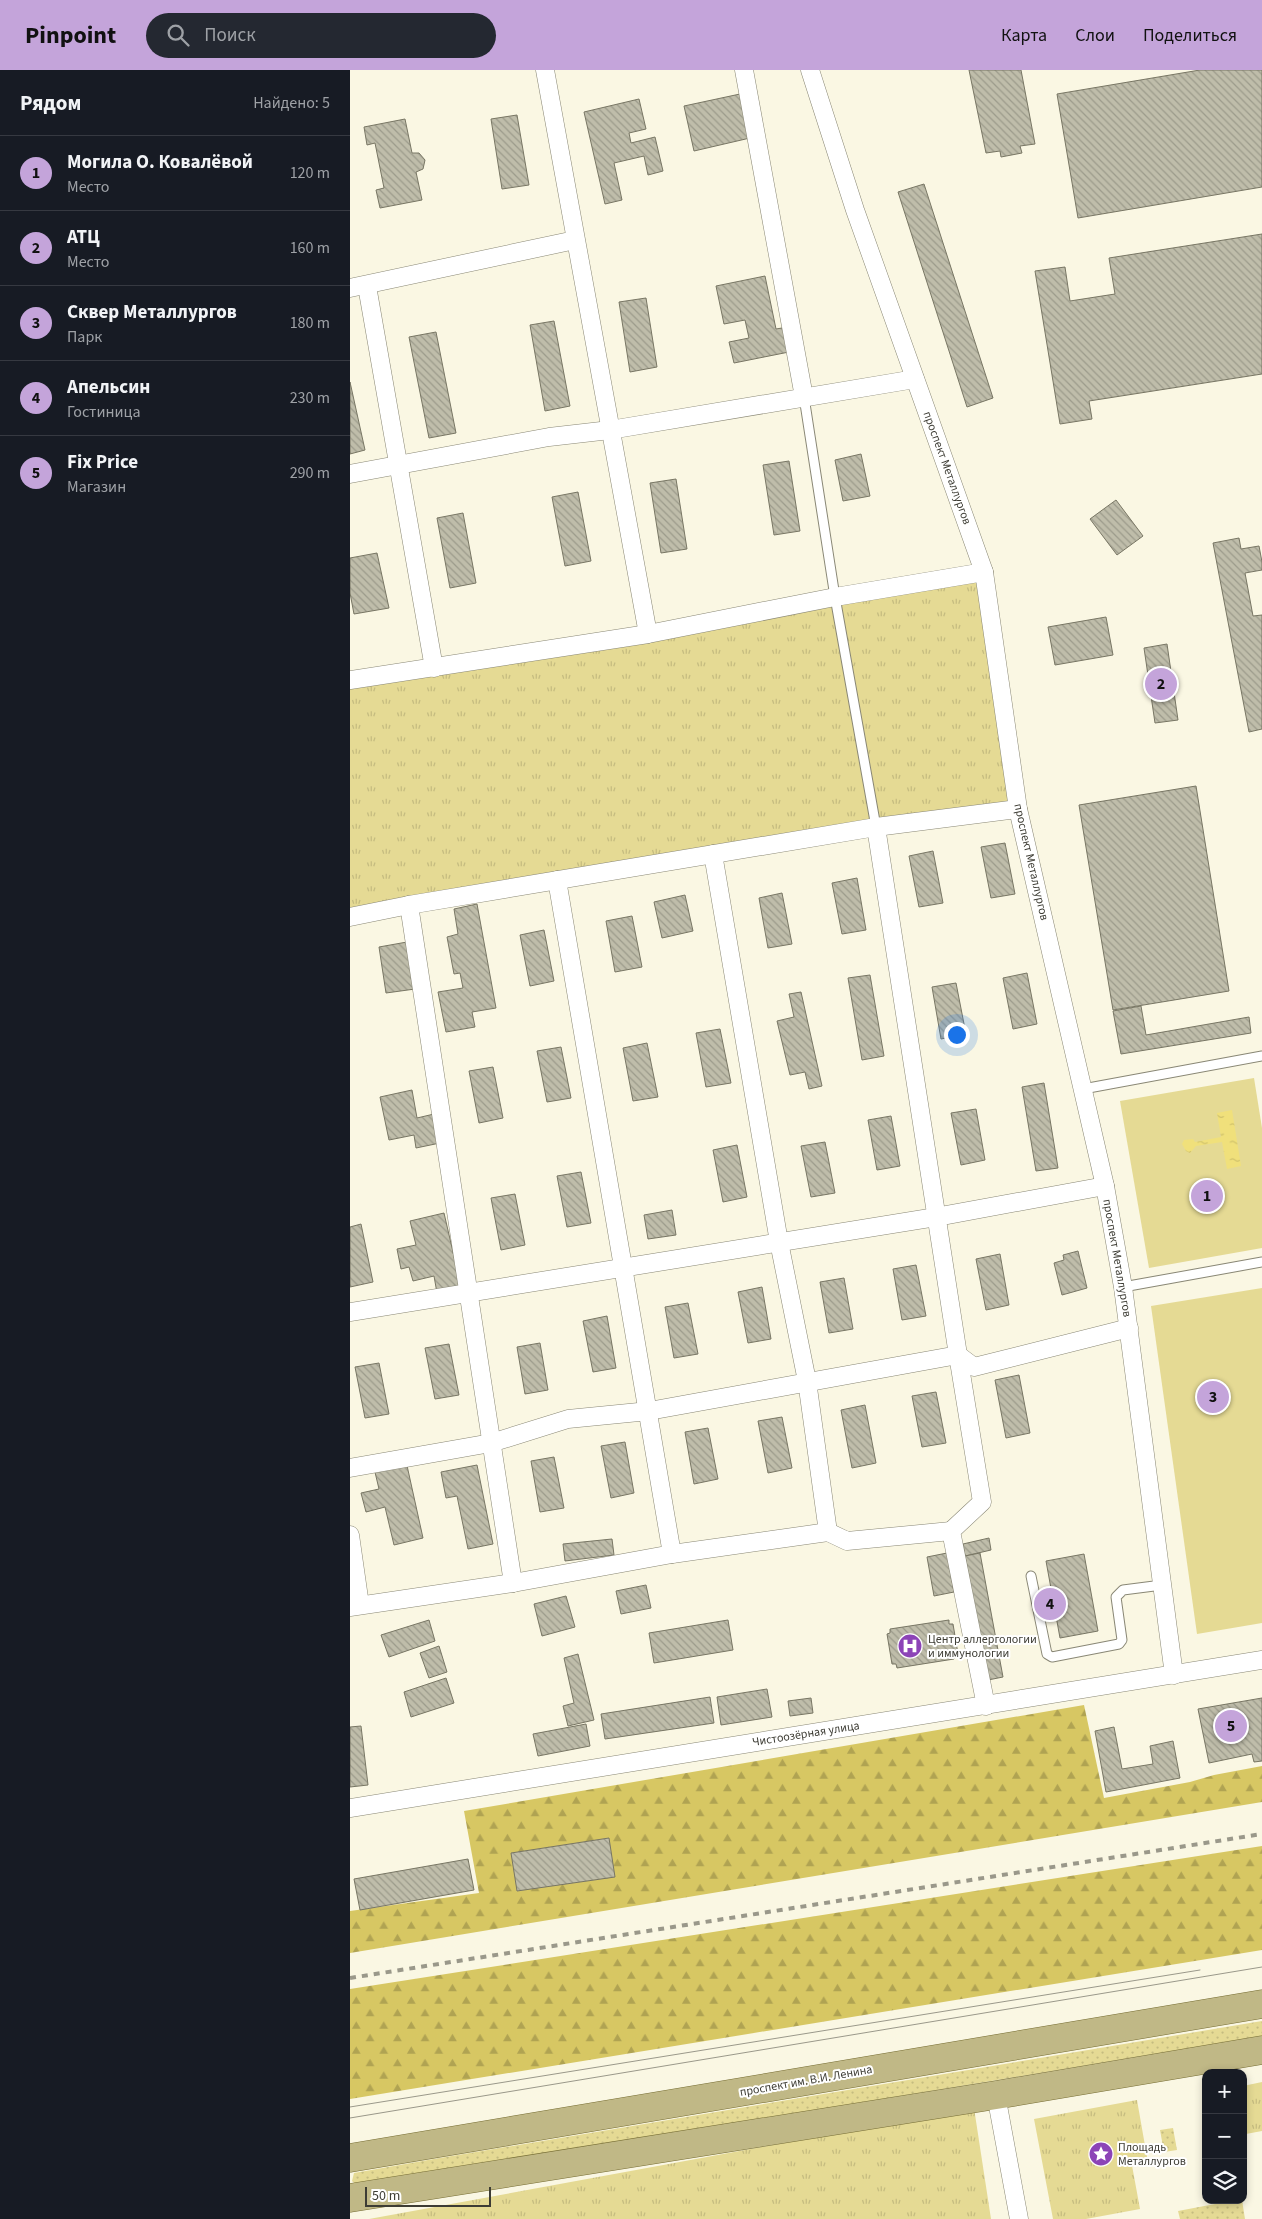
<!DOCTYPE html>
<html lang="ru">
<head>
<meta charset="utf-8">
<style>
	:root { --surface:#171b24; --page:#242831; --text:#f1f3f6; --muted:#9ea1a6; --line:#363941; --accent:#c4a4da }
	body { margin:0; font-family:"Source Sans 3",sans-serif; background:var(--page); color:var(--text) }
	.controls { position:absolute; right:15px; bottom:15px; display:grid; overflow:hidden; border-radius:10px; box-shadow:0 2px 8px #0003 }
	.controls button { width:45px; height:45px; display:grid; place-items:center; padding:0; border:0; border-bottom:1px solid var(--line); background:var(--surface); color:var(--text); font:25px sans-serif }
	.scale { position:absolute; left:15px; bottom:12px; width:126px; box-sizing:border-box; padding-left:5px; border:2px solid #3d3c34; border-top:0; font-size:14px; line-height:18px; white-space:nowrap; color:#3d3c34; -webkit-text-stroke:4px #fff; paint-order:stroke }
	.you { position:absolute; left:606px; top:964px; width:18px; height:18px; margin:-12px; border:4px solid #fff; border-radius:50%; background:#1a73e8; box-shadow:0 0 0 8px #1a73e833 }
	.badge { display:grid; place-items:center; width:32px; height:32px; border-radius:50%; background:var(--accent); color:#111; font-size:16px; font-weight:700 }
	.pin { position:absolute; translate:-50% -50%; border:2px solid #fff; box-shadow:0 1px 5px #0006 }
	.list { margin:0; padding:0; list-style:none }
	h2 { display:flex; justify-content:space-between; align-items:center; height:65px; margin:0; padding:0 20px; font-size:21px }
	h2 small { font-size:16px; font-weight:400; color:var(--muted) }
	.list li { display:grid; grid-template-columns:32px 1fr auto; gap:15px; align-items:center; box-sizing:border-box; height:75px; padding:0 20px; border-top:1px solid var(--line) }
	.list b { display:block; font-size:19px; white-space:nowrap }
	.list p { margin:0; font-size:16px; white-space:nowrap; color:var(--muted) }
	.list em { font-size:16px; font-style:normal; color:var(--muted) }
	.icon { flex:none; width:28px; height:28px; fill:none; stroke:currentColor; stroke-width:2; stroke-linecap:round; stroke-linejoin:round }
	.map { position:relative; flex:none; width:912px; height:2149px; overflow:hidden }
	header { display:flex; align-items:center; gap:30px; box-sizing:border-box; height:70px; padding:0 25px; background:var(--accent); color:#111 }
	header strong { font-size:24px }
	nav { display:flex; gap:28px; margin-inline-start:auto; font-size:18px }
	.search { width:350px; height:45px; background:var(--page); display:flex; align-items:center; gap:12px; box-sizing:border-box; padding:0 18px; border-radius:28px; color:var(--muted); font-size:19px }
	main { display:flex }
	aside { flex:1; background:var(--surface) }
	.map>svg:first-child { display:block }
	.grass { fill:url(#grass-dots) }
	.forest { fill:url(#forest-firs) }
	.park { fill:url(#park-tufts) }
	.garden { fill:#e5da94 }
	.water { fill:url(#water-ripples) }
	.building { fill:url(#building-back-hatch); stroke:#787664 }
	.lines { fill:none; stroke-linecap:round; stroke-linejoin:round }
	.service-casing { stroke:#898775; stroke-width:11 }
	.minor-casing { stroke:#898775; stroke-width:19 }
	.primary-casing { stroke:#776e35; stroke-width:29 }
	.service { stroke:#fff; stroke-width:9 }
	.minor { stroke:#fff; stroke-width:18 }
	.primary { stroke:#c0b886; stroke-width:28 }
	.tram { stroke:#9a988a; stroke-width:1 }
	.rail { stroke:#9a988a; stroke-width:4; stroke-dasharray:6 6; stroke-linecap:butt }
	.labels { text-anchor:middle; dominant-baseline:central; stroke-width:4; stroke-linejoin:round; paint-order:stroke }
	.street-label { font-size:12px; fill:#3d3c34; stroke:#fff }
	.poi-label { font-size:12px; fill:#3d3c34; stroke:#fff; text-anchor:start }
</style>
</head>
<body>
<header>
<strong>Pinpoint</strong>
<div class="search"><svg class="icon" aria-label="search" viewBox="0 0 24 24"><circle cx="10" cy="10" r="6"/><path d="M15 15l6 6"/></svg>Поиск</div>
<nav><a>Карта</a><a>Слои</a><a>Поделиться</a></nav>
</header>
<main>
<aside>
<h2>Рядом<small>Найдено: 5</small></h2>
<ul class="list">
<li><span class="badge">1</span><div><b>Могила О. Ковалёвой</b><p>Место</p></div><em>120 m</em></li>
<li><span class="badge">2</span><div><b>АТЦ</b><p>Место</p></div><em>160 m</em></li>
<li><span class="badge">3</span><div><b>Сквер Металлургов</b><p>Парк</p></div><em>180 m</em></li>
<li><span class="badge">4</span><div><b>Апельсин</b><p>Гостиница</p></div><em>230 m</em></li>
<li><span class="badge">5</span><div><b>Fix Price</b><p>Магазин</p></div><em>290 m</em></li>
</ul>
</aside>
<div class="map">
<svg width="912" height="2149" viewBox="0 0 912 2149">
	<defs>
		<pattern id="grass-dots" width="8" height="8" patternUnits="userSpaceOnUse" patternTransform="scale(1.25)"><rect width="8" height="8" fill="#e5da94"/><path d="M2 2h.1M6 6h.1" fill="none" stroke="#c5bc80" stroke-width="1.8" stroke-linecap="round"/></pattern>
		<pattern id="forest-firs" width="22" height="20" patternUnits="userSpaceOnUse" patternTransform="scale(1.25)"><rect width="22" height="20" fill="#d7c763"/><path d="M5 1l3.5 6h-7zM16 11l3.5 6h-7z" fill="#b0a352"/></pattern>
		<pattern id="park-tufts" width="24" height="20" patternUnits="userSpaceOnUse" patternTransform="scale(1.25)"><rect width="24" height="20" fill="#e5da94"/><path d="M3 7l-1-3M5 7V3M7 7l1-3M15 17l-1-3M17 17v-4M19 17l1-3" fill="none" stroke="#c5bc80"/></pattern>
		<pattern id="water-ripples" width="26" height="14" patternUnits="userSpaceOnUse" patternTransform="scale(1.25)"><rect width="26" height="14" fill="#f0e07b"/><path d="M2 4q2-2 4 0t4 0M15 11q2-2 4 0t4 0" fill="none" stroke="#cfc16b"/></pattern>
		<pattern id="building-back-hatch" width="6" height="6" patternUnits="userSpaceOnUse" patternTransform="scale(1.25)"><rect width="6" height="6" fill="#bfbdaa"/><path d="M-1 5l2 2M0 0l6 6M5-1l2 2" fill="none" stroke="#9c9b8b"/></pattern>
	</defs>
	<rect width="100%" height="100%" fill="#faf7e3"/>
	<g class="grass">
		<path d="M912,1951v17l-108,16 -796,132 -6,-5 2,-8 74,-13z"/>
		<path d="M823,2058l4,22 -13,2 -4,-22z"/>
		<path d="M886,2130h6l3,19h-65l-2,-8z"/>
	</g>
	<g class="forest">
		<path d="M734,1635l20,93 86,-16 24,-7 48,-9v36l-912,151v-42l129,-18 -15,-82z"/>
		<path d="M912,1776v104l-912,149v-110z"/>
	</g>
	<g class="park">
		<path d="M629,501l37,229 -666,110v-226z"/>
		<path d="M912,2012v49l-16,3 -3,-15v-33z"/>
		<path d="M787,2030l10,57 -16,3 9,49 -54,10h-33l-19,-100z"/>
		<path d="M624,2038l17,111h-622z"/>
	</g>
	<g class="garden">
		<path d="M904,1008l8,50v120l-113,20 -29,-167z"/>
		<path d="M912,1218v335l-65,11 -46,-328z"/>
	</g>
	<path class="water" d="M882,1040l9,56 -14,3 -5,-27 -26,4 -6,7 -4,-2 -4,-7 2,-4 9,-1 2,3 26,-5 -4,-24z"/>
	<g class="building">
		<path d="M619,0h52l14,74 -15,2 2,7 -21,4 -1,-6 -14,2z"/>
		<path d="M850,0h62v117l-184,31 -21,-124z"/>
		<path d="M390,24l10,44 -56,13 -10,-45z"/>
		<path d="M289,29l7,30 -17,4 2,10 24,-6 8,34 -15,4 -4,-19 -30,7 8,37 -17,4 -21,-92z"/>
		<path d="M167,45l12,70 -27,4 -11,-70z"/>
		<path d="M55,49l7,34h7l6,7 -2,9 -7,3 6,28 -42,8 -4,-18 8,-2 -9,-45 -8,2 -3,-18z"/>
		<path d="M574,114l69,214 -26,9 -69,-215z"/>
		<path d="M912,164v140l-173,27 3,18 -32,5 -25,-153 30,-4 5,34 45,-7 -6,-36z"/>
		<path d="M415,206l11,53 12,-2 6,24 -60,12 -5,-21 20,-4 -4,-18 -21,4 -8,-38z"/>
		<path d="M296,228l11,69 -27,5 -11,-70z"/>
		<path d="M204,251l16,85 -25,5 -15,-86z"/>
		<path d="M86,262l20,101 -27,5 -20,-101z"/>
		<path d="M0,312l15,68 -15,4z"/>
		<path d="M511,384l9,42 -27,5 -8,-41z"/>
		<path d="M439,391l11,70 -26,4 -11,-70z"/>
		<path d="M326,409l11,70 -26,4 -11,-70z"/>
		<path d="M228,422l13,69 -26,5 -13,-69z"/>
		<path d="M766,430l27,36 -26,19 -27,-36z"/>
		<path d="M113,443l13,70 -26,5 -13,-70z"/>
		<path d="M889,468l2,11 18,-3 3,16v8l-17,3 8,43 9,-1v114l-13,3 -36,-189z"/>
		<path d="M27,483l12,55 -35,6 -4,-21v-35z"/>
		<path d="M756,547l7,38 -58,10 -7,-38z"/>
		<path d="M817,574l11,76 -23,3 -11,-75z"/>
		<path d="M846,716l33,205 -116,19 -34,-205z"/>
		<path d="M655,773l10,51 -24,4 -10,-51z"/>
		<path d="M583,781l10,52 -24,4 -10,-51z"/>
		<path d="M507,808l9,52 -24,4 -10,-51z"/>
		<path d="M432,823l10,51 -24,4 -9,-50z"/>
		<path d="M335,825l8,36 -31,7 -8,-36z"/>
		<path d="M127,834l19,104 -24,4 3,15 -29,5 -8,-40 25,-4 -3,-15 -6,1 -7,-37 11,-3 -4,-25z"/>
		<path d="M282,846l10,51 -27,5 -9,-51z"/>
		<path d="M194,860l10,51 -24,5 -10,-51z"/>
		<path d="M57,872l8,47 -29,4 -7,-46z"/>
		<path d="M677,903l10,51 -24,5 -10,-51z"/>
		<path d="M520,905l14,81 -22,4 -14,-82z"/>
		<path d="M606,913l10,51 -25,5 -9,-52z"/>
		<path d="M451,922l21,94 -13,3 -4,-17 -15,3 -13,-54 17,-4 -5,-23z"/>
		<path d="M791,936l5,29 103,-18 2,16 -130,21 -8,-43z"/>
		<path d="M370,959l11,54 -25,4 -10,-54z"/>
		<path d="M297,973l11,54 -25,4 -10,-53z"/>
		<path d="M211,977l10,51 -24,4 -10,-51z"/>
		<path d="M143,997l10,51 -24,5 -10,-52z"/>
		<path d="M694,1013l14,85 -22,3 -14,-84z"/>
		<path d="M62,1020l5,28 17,-4 6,29 -24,5 -2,-13 -25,5 -9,-43z"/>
		<path d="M626,1039l9,51 -24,5 -10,-52z"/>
		<path d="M541,1046l9,50 -23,4 -9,-50z"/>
		<path d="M475,1072l10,51 -24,4 -10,-51z"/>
		<path d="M387,1075l10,52 -24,5 -10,-52z"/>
		<path d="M231,1102l10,51 -24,4 -10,-51z"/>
		<path d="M165,1124l10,51 -24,5 -10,-52z"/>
		<path d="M322,1140l4,25 -28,4 -4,-24z"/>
		<path d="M94,1143l17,74 -24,6 -3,-17 -21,5 -4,-14 -8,2 -4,-20 19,-4 -6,-24z"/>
		<path d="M11,1154l12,58 -23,5v-60z"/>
		<path d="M728,1181l9,37 -25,7 -8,-32 10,-3 -1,-5z"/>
		<path d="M650,1184l9,51 -23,5 -10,-51z"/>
		<path d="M566,1195l10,51 -24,4 -9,-51z"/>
		<path d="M494,1208l9,51 -24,4 -9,-51z"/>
		<path d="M412,1217l9,52 -23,4 -10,-51z"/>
		<path d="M338,1233l10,51 -24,4 -9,-51z"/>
		<path d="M257,1246l9,52 -23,4 -10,-51z"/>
		<path d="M190,1273l8,47 -23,4 -8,-47z"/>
		<path d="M99,1274l10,51 -24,4 -10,-51z"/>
		<path d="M29,1293l10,51 -24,4 -10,-51z"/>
		<path d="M669,1305l11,58 -24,5 -11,-58z"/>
		<path d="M586,1322l10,51 -24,4 -10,-51z"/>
		<path d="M515,1335l11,58 -24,5 -11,-58z"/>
		<path d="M432,1347l10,51 -24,5 -10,-52z"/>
		<path d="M358,1358l10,51 -24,5 -9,-52z"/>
		<path d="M275,1372l9,51 -23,5 -10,-52z"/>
		<path d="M204,1387l10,51 -24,4 -9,-51z"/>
		<path d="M56,1391l17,77 -29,7 -9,-38 -19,5 -5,-19 18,-4 -5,-21z"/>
		<path d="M127,1395l16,79 -25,5 -11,-53 -11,2 -5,-26z"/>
		<path d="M639,1468l2,12 -26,6 -2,-12z"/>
		<path d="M262,1469l2,16 -49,6 -2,-17z"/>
		<path d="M597,1483l7,39 -20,4 -7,-39z"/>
		<path d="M630,1483l23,124 -15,3 -23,-124z"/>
		<path d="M734,1484l14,77 -38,7 -14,-77z"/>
		<path d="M296,1515l5,23 -30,6 -5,-23z"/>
		<path d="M216,1526l9,31 -33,9 -8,-32z"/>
		<path d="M79,1550l6,21 -46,16 -8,-22z"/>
		<path d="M378,1550l5,30 -79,13 -5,-30z"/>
		<path d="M599,1550v4h4l5,30 -4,1v4l-57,9 -1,-4h-4l-5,-30 3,-1v-4z"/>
		<path d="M89,1576l8,26 -18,6 -9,-25z"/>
		<path d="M228,1584l16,66 -26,6 -5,-20 11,-3 -10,-45z"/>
		<path d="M96,1608l8,25 -43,14 -7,-25z"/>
		<path d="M417,1619l5,28 -51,8 -4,-28z"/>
		<path d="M360,1627l4,26 -109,16 -4,-25z"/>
		<path d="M461,1628l2,15 -23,3 -2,-15z"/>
		<path d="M912,1628v63l-8,1 -2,-8 -43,9 -11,-54z"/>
		<path d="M236,1654l4,22 -52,10 -5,-22z"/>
		<path d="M11,1656l7,59 -18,2v-60z"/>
		<path d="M764,1657l8,42 31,-5 -3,-18 23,-5 7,37 -74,14 -11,-61z"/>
		<path d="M259,1768l6,39 -98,14 -6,-38z"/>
		<path d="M118,1789l6,31 -114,20 -6,-31z"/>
	</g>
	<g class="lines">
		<defs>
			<g id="service">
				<path d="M454,327l31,200 41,230"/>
				<path d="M733,1019l179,-33"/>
				<path d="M773,1217l139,-25"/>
				<path d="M681,1506l16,78 5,3 67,-13 3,-4 -6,-43 7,-7 39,-5"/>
			</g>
			<g id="minor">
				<path d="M195,0l103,564"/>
				<path d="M394,0l60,327"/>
				<path d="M460,0l45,140 129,362 34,237 87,377 18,101 51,388"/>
				<path d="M17,216l67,382"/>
				<path d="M0,218l225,-48"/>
				<path d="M0,404l199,-37 61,-7 305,-51"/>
				<path d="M0,610l298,-46 187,-37 149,-25"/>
				<path d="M526,757l82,528 24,147 -31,29 35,175"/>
				<path d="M363,784l66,388 28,139 21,151"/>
				<path d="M207,810l115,674"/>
				<path d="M59,835l104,678"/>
				<path d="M0,847l59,-12 467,-78 142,-18"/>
				<path d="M0,1242l586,-95 169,-31"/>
				<path d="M0,1398l141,-25 77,-24 81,-8 309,-56 16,12 155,-39"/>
				<path d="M0,1465l10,70"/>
				<path d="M0,1537l163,-24 159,-29 156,-22 19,9 104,-10"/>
				<path d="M0,1738l912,-148"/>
				<path d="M646,2025l23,124"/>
			</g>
			<g id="primary">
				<path d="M0,2088l912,-154"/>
				<path d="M0,2128l646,-103 266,-45"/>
			</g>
		</defs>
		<use href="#service" class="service-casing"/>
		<use href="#minor" class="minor-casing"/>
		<use href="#primary" class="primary-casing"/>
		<use href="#service" class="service"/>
		<use href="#minor" class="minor"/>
		<use href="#primary" class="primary"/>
		<g class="tram">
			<path d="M0,2037l850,-137"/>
			<path d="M0,2048l912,-151"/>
		</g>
		<path class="rail" d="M0,1908l912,-144"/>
	</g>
	<defs>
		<symbol id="hospital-disc" viewBox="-11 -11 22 22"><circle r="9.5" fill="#8c44b7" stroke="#fff"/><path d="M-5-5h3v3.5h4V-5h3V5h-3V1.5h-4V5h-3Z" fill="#fff"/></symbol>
		<symbol id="sight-disc" viewBox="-11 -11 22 22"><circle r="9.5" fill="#8c44b7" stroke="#fff"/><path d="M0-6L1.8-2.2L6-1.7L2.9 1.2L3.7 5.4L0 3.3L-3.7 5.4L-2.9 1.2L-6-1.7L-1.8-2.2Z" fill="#fff"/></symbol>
	</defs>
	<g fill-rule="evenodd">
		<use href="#hospital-disc" x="546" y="1562" width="28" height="28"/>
		<use href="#sight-disc" x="737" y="2070" width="28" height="28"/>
	</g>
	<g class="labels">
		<g class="street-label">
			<text transform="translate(597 398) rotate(70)">проспект Металлургов</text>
			<text transform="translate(681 792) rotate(77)">проспект Металлургов</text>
			<text transform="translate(767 1188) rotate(80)">проспект Металлургов</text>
			<text transform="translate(456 1664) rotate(-9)">Чистоозёрная улица</text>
			<text transform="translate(456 2011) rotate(-10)">проспект им. В.И. Ленина</text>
		</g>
		<g class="poi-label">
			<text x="578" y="1569">Центр аллергологии<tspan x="578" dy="14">и иммунологии</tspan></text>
			<text x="768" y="2077">Площадь<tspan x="768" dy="14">Металлургов</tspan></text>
		</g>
	</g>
</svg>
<div class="controls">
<button>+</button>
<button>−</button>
<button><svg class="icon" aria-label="layers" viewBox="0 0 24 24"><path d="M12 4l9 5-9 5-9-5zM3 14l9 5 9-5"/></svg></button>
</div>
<div class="scale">50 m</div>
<div class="you"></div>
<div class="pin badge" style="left:857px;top:1126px">1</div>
<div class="pin badge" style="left:811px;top:614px">2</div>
<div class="pin badge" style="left:863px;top:1327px">3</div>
<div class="pin badge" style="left:700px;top:1534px">4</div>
<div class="pin badge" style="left:881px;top:1656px">5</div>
</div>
</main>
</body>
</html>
